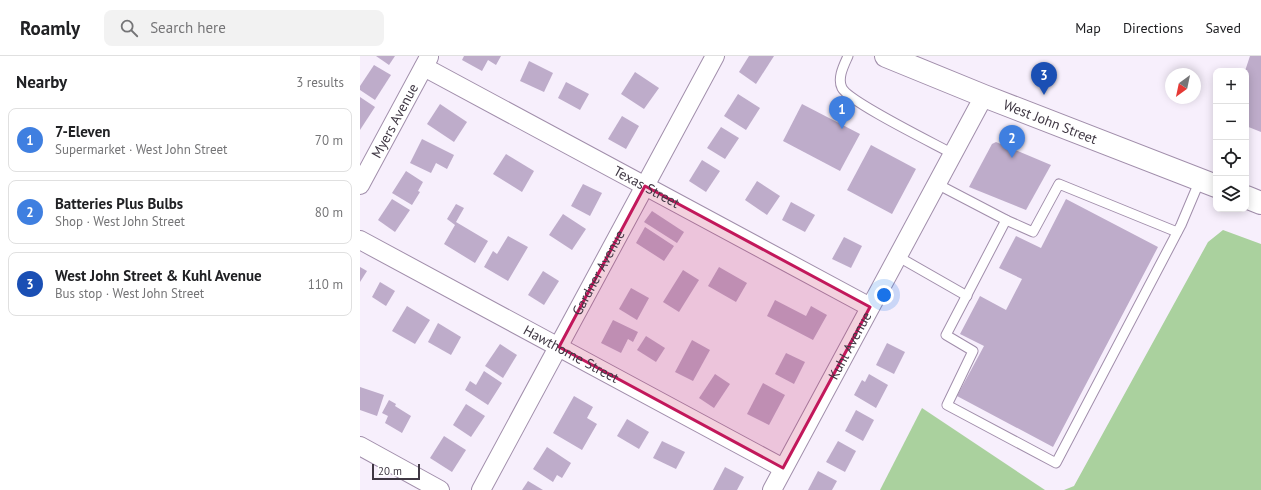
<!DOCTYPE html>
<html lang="en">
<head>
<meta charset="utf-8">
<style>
	:root { --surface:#fff; --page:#f2f2f2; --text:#202124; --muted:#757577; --line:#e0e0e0; --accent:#0f766e }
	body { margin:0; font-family:"PT Sans",sans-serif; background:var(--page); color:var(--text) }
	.controls { position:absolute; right:12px; top:12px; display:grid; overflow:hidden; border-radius:8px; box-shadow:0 2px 10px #0003 }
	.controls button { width:36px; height:36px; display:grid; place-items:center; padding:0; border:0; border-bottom:1px solid var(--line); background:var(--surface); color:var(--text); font:20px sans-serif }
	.compass { position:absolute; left:805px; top:12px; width:36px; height:36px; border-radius:50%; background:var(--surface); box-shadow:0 2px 10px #0003; rotate:213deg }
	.scale { position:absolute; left:12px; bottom:10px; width:48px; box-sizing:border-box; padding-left:4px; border:2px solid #3f3743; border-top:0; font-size:11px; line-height:14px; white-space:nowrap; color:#3f3743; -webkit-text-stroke:3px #fff; paint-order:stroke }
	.you { position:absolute; left:524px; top:239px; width:14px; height:14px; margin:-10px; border:3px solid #fff; border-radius:50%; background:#1a73e8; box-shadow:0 0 0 6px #1a73e833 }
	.badge { display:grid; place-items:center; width:26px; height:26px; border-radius:50%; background:var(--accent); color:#fff; font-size:13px; font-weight:700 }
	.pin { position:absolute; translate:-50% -33px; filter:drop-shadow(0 1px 2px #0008) }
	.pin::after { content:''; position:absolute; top:21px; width:14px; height:12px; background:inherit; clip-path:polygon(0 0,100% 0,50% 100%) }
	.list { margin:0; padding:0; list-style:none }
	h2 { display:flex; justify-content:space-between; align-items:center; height:52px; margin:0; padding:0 16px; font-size:17px }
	h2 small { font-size:13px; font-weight:400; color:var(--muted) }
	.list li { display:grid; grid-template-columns:26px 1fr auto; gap:12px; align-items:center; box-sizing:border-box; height:64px; margin:0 8px 8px; padding:0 8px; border:1px solid var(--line); border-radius:8px }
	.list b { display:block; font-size:15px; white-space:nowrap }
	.list p { margin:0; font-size:13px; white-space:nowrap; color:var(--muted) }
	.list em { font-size:13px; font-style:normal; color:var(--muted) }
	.icon { flex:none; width:22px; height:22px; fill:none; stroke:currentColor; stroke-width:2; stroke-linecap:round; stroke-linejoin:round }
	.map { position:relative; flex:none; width:901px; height:434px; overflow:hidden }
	header { display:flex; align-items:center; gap:24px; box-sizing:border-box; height:56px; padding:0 20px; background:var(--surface); border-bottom:1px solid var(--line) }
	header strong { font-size:19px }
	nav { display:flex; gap:22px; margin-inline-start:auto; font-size:14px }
	.search { width:280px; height:36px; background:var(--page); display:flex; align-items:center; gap:10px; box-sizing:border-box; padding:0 14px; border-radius:8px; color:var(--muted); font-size:15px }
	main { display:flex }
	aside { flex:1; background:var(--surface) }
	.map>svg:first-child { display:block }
	.forest { fill:#aad19e }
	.building { fill:#beacca }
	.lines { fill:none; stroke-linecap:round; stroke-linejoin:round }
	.service-casing { stroke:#a18eab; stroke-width:11 }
	.minor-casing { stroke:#a18eab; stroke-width:20 }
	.secondary-casing { stroke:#a18eab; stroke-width:24 }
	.service { stroke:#fff; stroke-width:9 }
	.minor { stroke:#fff; stroke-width:18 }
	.secondary { stroke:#fff; stroke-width:22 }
	.marked { fill:#c2185b; fill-opacity:0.2; stroke:#c2185b; stroke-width:3; stroke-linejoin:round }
	.labels { text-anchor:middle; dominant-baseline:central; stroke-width:3.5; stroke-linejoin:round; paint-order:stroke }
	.street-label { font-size:14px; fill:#3f3743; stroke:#fff }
</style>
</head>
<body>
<header>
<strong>Roamly</strong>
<div class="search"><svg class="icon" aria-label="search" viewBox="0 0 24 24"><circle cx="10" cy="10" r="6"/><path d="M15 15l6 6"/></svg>Search here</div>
<nav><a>Map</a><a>Directions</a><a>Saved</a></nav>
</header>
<main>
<aside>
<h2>Nearby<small>3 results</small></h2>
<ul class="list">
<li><span class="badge" style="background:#3f7fe0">1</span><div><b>7-Eleven</b><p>Supermarket · West John Street</p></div><em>70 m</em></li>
<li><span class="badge" style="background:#3f7fe0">2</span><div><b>Batteries Plus Bulbs</b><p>Shop · West John Street</p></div><em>80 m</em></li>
<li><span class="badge" style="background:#1a4fb4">3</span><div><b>West John Street &amp; Kuhl Avenue</b><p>Bus stop · West John Street</p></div><em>110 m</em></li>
</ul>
</aside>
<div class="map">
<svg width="901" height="434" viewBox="0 0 901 434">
	<rect width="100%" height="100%" fill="#f7effc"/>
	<g class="forest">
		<path d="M863,174l38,14v246h-197l10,-4 134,-244z"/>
		<path d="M562,352l123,82h-165z"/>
	</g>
	<g class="building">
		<path d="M16,0h19l-6,9z"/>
		<path d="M104,0h37l-5,9 -8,-5 -6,11 -20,-11z"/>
		<path d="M389,0h25l-18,28 -17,-12z"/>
		<path d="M890,0h11v76l-15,-6 -1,-55z"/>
		<path d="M169,5l24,12 -9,19 -24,-11z"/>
		<path d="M14,9l17,10 -16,25 -15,-10v-4z"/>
		<path d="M275,16l24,16 -15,21 -23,-15z"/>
		<path d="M206,26l23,12 -9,16 -22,-12z"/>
		<path d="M378,38l22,14 -14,22 -22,-14z"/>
		<path d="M0,41l15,10 -15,23z"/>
		<path d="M80,48l27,18 -13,20 -27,-18z"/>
		<path d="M442,48l58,30 -20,37 -57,-30z"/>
		<path d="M262,60l17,10 -13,23 -18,-10z"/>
		<path d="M361,71l18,11 -14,21 -18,-11z"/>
		<path d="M62,83l32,16 -7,14 -11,-6 -5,10 -21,-10z"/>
		<path d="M636,86l55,23 -25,45 -57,-23 23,-43z"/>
		<path d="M511,89l45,24 -24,45 -45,-24z"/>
		<path d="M146,98l28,17 -12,21 -29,-18z"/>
		<path d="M342,104l18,11 -14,21 -17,-11z"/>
		<path d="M46,115l17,11 -5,9 2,1 -8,13 -20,-12z"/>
		<path d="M397,125l23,15 -13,19 -22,-15z"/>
		<path d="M223,128l19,9 -12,23 -19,-10z"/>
		<path d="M32,143l18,11 -15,22 -17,-12z"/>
		<path d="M706,143l92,48 -105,200 -96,-51 27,-50 -24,-12 20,-38 26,14 16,-31 -23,-11 17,-32 25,12z"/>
		<path d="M431,146l24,13 -10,17 -23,-12z"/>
		<path d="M96,148l8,4 -8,14 32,19 -13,22 -31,-19 11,-19 -8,-6z"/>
		<path d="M292,155l32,21 -7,11 -33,-21z"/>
		<path d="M203,158l23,15 -14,21 -23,-15z"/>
		<path d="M285,171l29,19 -10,15 -28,-18z"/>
		<path d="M148,180l20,11 -20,34 -24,-14 9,-16 4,3z"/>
		<path d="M484,181l18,9 -11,22 -19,-9z"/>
		<path d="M0,211l7,4 -7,11z"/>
		<path d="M359,211l28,16 -11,19 -28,-16z"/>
		<path d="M323,214l16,10 -20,32 -16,-10z"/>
		<path d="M183,215l16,10 -15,24 -16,-10z"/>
		<path d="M20,226l15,9 -9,15 -14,-9z"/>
		<path d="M271,232l18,10 -12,22 -18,-11z"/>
		<path d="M415,244l31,16 5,-10 16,9 -14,25 -46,-24z"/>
		<path d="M47,250l23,14 -15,24 -23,-13z"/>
		<path d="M253,264l25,12 -5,10 -5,-3 -7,14 -20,-10z"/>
		<path d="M78,267l23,14 -10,18 -23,-13z"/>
		<path d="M286,280l19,12 -9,14 -19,-12z"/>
		<path d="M332,284l18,10 -17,31 -18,-9z"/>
		<path d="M527,287l18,9 -11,22 -18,-9z"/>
		<path d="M140,288l17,11 -14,23 -18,-12z"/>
		<path d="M426,297l19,9 -11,22 -19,-10z"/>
		<path d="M124,315l18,12 -14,22 -23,-15 5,-9 6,4z"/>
		<path d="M355,318l15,10 -16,24 -15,-10z"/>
		<path d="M509,318l19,11 -12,23 -22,-13 8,-15 3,2z"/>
		<path d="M403,327l22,12 -16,30 -22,-11z"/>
		<path d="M0,331l24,8 -7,21 -17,-6z"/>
		<path d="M214,340l19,11 -6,11 10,6 -15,26 -29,-17z"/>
		<path d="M29,344l7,4 -1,2 16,10 -9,17 -17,-10 3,-7 -6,-3z"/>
		<path d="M106,348l19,12 -14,21 -18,-12z"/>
		<path d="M496,354l18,10 -11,21 -18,-10z"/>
		<path d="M267,363l22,13 -10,17 -22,-13z"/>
		<path d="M84,380l22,14 -14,22 -22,-14z"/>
		<path d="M302,385l23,11 -9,17 -23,-11z"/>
		<path d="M478,385l18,10 -11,21 -19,-10z"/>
		<path d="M187,391l24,16 -9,15 -5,-3 -4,7 -20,-13z"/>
		<path d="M365,411l19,10 -7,13h-24z"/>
		<path d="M458,415l19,10 -5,9h-24z"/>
		<path d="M168,425l15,9h-21z"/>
	</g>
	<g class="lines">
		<defs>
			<g id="service">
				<path d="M488,0c-4,9 -11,22 -6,32 7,14 93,56 111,66"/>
				<path d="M577,128l69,36 -60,115 27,16 -26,54 109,58 125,-238 19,-45"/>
				<path d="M646,164l27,12 26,-48 118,48"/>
				<path d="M537,200l70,40"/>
			</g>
			<g id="minor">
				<path id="s1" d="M64,11l446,240"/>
				<path id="s2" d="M0,129l69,-128"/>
				<path id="s3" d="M0,184l423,228"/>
				<path d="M0,390l80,44"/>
				<path id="s4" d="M121,434l234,-434"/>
				<path id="s5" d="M412,434l212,-394"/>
			</g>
			<g id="secondary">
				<path id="s6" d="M526,0l98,40 232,90"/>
				<path d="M886,141l15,6"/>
			</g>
		</defs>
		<use href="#service" class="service-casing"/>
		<use href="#minor" class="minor-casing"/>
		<use href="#secondary" class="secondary-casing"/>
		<use href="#service" class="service"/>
		<use href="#minor" class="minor"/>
		<use href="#secondary" class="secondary"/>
	</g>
	<path class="marked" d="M285,130l225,121 -87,161 -224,-121z"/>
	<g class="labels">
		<g class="street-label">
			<text stroke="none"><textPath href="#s2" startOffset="73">Myers Avenue</textPath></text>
			<text stroke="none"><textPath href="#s6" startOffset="177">West John Street</textPath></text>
			<text stroke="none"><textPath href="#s1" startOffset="253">Texas Street</textPath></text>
			<text stroke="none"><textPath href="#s4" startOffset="247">Gardner Avenue</textPath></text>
			<text stroke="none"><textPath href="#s5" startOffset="164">Kuhl Avenue</textPath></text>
			<text stroke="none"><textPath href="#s3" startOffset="240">Hawthorne Street</textPath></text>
		</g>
	</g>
</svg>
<div class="controls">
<button>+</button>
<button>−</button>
<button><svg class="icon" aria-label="locate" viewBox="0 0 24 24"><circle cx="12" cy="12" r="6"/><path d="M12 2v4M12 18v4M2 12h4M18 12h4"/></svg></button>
<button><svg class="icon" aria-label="layers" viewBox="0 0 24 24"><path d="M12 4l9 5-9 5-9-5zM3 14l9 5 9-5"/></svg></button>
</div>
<svg class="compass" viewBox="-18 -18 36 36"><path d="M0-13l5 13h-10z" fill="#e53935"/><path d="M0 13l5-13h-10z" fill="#757577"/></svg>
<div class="scale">20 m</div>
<div class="you"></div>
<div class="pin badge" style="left:482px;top:73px;background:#3f7fe0">1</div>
<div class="pin badge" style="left:652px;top:102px;background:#3f7fe0">2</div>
<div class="pin badge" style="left:684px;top:39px;background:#1a4fb4">3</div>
</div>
</main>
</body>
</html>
